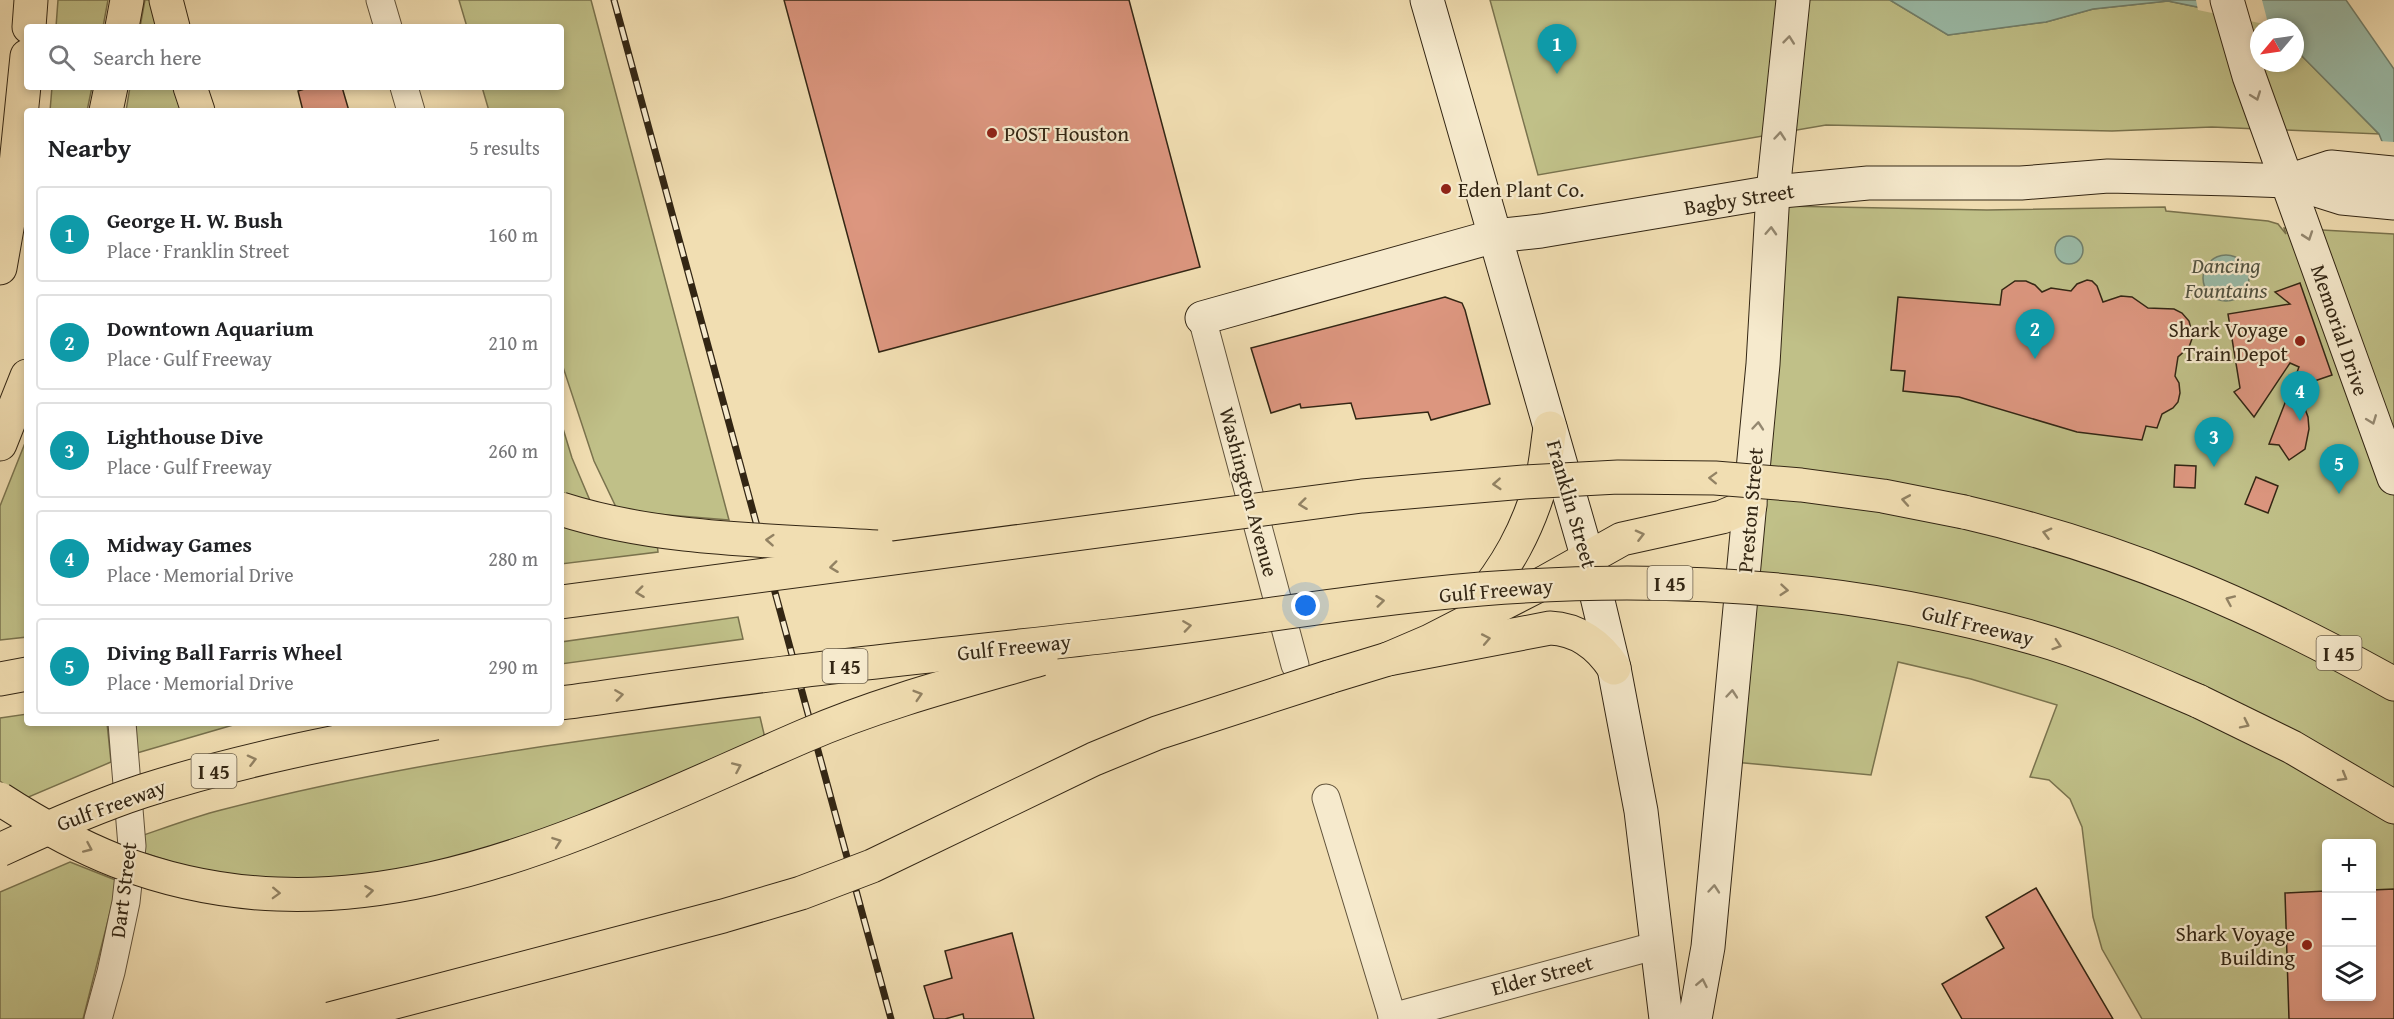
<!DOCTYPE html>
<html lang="en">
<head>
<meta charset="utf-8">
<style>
	:root { --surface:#fff; --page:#f6f6f6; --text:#202124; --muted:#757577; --line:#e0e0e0; --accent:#0f766e }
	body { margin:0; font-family:"Gentium Book Plus",serif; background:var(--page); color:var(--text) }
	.controls { position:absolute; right:18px; bottom:18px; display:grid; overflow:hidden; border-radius:6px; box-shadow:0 3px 9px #0003 }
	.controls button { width:54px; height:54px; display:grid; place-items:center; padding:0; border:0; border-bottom:2px solid var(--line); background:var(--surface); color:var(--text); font:30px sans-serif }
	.compass { position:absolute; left:2250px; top:18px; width:54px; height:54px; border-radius:50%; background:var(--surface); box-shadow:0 3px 9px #0003; rotate:241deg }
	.you { position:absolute; left:1306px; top:606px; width:21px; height:21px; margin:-15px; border:4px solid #fff; border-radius:50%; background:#1a73e8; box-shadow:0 0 0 9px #1a73e833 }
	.badge { display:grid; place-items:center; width:39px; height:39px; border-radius:50%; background:var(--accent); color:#fff; font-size:20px; font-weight:700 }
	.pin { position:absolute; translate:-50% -50px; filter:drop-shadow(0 2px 3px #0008) }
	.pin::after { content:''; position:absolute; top:32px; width:21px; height:18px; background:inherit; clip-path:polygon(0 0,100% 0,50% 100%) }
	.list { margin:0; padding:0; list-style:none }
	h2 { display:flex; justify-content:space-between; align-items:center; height:78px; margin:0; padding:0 24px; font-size:26px }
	h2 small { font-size:20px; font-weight:400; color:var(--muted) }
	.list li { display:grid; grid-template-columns:39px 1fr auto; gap:18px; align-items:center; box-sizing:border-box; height:96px; margin:0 12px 12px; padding:0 12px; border:2px solid var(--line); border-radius:6px }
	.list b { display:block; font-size:22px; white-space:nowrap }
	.list p { margin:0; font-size:20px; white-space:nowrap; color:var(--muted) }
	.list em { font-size:20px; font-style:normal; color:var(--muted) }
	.icon { flex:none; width:33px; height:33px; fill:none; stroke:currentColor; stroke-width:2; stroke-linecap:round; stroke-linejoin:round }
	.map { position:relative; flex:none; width:2394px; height:1019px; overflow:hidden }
	.search { position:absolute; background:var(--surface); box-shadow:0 3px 9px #0003; left:24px; top:24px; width:540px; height:66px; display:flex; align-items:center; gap:15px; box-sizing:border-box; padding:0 21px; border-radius:6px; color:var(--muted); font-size:22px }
	.panel { position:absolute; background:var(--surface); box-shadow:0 3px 9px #0003; left:24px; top:108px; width:540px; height:618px; border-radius:6px }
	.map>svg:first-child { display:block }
	.green { fill:#c0c088; stroke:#7a734e; stroke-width:1.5; fill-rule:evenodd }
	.water { fill:#9bbca9; stroke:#71806d; stroke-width:1.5 }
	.pier { fill:#f1deb2 }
	.building { fill:#dc967f; stroke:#332614; stroke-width:1.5 }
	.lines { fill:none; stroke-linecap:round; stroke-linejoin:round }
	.street-casing { stroke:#62543c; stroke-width:29 }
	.secondary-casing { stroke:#332614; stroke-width:35 }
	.highway-casing { stroke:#332614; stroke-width:35 }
	.street { stroke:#f6eacd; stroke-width:27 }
	.secondary { stroke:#f6eacd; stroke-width:33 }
	.highway { stroke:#f1deb2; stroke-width:33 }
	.rail-casing { stroke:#332614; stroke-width:7 }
	.rail { stroke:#f6eacd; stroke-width:4.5; stroke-dasharray:14; stroke-linecap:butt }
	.highway-bridge-casing { stroke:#332614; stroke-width:35; stroke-linecap:butt }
	.highway-bridge { stroke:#f1deb2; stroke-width:33 }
	.oneway { stroke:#948870 }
	.oneway2 { stroke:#928263 }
	.poi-dot { fill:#8f2418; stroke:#f6eacd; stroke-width:2 }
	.labels { text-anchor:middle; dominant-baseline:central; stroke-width:4.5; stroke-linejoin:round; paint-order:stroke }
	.shield { fill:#f6eacd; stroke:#6e614c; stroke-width:1.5 }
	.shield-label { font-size:20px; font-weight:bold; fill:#332614 }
	.poi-label { font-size:21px; fill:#332614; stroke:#f6eacd; text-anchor:start }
	.street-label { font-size:21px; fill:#332614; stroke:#f6eacd }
	.water-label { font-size:22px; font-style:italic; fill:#525341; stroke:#f6eacd }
</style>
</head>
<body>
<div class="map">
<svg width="2394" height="1019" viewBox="0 0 2394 1019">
	<rect width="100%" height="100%" fill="#f1deb2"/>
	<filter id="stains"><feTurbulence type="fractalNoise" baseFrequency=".00333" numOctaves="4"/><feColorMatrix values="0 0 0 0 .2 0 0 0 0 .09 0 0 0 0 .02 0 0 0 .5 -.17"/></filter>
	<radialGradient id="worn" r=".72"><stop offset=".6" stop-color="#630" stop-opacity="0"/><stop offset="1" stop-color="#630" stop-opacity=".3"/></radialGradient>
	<g class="green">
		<path d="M58,0h50l-5,27h-47z"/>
		<path d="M145,0h8l8,27h-21z"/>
		<path d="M459,0h132l138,520 -85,-7 -28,-6 -22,-46 -33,-100v-250h-72l-7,-24h79v-60h-94z"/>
		<path d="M1490,0h400l58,35 98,-13 47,-13 75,-8 98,20 6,6h-13v36h36v-14l84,85 -167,-7 -100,4 -286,-6 -288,50z"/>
		<path d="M52,87h40l-5,24h-37z"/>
		<path d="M130,87h49l7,24h-60z"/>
		<path d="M1783,206l204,4 178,-3 1,4 102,10 10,3 8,10 -2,-6 110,6v785h-252l-40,-70 -9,-32 -11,-90 -12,-28 -21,-19 -19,-3 27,-72 -86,-26 -73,-17 -27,113 -137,-13zM2326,844h46v152h-46z"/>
		<path d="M561,422l11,36 19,45 -30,-11z"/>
		<path d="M27,438v199l-27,3v-134z"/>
		<path d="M561,523l96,20 1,9 -97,12z"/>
		<path d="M738,617l5,22 -182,25v-22z"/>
		<path d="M27,714v9h80l4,39 -87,37 -24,-18v-63z"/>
		<path d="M760,717l5,21 -46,21 -199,82 -127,32 -58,8 -74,-2 -71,-11 -73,-24c35,-11 69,-25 104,-34 177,-46 358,-70 539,-93z"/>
		<path d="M136,723h104l-103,30z"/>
		<path d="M70,862l48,19 -35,138h-83v-127z"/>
	</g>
	<g class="water">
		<path d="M1890,0h456l48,69v102l-15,-37 -84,-85v-22h-23l-6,-6 -98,-20 -75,8 -47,13 -98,13z"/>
		<circle cx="2069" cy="250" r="14"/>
		<circle cx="2226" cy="278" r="23"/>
	</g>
	<g class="pier">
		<path d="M2196,0h66l7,27 -5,-3 -66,-14z"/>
		<path d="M2379,141l15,1v32l-3,-2z"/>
	</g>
	<g class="building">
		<path d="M784,0h345l71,267 -321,85z"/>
		<path d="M311,87h31l7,24h-46l-5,-20z"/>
		<path d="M2087,280l5,1 5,5 6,16 18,-6 11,1 16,11 26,1 8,4 7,8 4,15 -4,11 -11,10 -3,19 4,7 1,10 -2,9 -5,6 -11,6 -5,14 -11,-2 -4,14 -65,-8 -118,-35 -56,-6 2,-20 -14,-1 7,-73 102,8 2,-15 13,-9h11l9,4 7,7 9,-4 20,3 6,-7z"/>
		<path d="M2300,283l32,92 -35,12 11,30 1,12 -4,20 -16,11 -10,-15 -10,-1 30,-77 -9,-4 -36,54 -20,-25 6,-4 -12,-74 62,-10 -15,-12z"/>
		<path d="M1445,297l17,6 3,7 25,94 -59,16 -3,-8 -72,7 -5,-16 -50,5 -1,-4 -29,9 -20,-65z"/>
		<path d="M2175,465l21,1 -1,22 -21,-1z"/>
		<path d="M2256,477l22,9 -10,27 -23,-9z"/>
		<path d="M2036,888l77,131h-151l-20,-35 62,-36 -18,-31z"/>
		<path d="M2394,889v130h-105l-4,-126 41,-2v105h46v-106z"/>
		<path d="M1012,933l22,86h-70l-1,-5 -18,5h-11l-10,-33 28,-8 -7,-27z"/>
	</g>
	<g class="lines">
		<defs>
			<g id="street">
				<path d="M380,0l8,27"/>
				<path d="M404,87l7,24"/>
				<path d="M1202,318l93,347"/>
				<path d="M1326,798l67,221"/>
				<path d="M1392,1017l266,-72"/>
				<path d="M98,1019l13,-47 15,-70 6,-56 -10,-123"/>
			</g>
			<g id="secondary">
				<path d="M1427,0l161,559 26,109 27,143 25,208"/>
				<path d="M2227,0l22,76 145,402"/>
				<path d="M2288,181l43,-14 63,6"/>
				<path d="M1202,318l293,-82 46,-5 232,-39 95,-9h153l87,-7 124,3 56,2 54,17 52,5"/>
				<path d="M1695,1019l13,-72 55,-583 10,-172 20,-192"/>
			</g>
			<g id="highway">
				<path d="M166,0l7,27"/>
				<path d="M29,27l2,-27"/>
				<path d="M122,27l5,-27"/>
				<path d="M190,87l8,24"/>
				<path d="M106,111l5,-24"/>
				<path d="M0,268l13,-74 14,-138"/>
				<path d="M0,444l27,-68"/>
				<path d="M1964,512c156,36 291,94 430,172"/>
				<path d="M1475,605c32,-38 52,-74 66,-122 5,-17 6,-37 9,-55"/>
				<path d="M1388,659l42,-18 117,-60 75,-42 100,-22 28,-12"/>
				<path d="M1329,677l59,-18 162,-31c27,1 49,17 64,40"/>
				<path d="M0,679l27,-5"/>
				<path d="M2198,701l94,46 102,60"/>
			</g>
		</defs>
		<use href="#street" class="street-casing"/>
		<use href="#secondary" class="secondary-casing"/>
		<use href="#highway" class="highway-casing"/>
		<use href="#street" class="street"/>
		<use href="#secondary" class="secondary"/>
		<use href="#highway" class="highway"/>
		<defs>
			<path id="rail" d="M614,0l277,1019"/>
		</defs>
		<use href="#rail" class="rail-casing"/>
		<use href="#rail" class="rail"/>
		<defs>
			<g id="highway-bridge">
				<path d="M561,509c99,32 213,31 316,38"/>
				<path d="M561,602l801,-106 162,-14 94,-5 97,1 86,7 82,11 81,16"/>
				<path d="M561,703c74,-10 149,-21 223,-30 114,-15 227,-25 341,-39 118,-14 236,-35 356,-45 186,-15 373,-3 553,49 57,16 110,40 164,63"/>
				<path d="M0,799c37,24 76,46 117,62 244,94 467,-30 687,-125 76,-33 157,-54 237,-77"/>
				<path d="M0,850c47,-22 94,-43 143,-59 96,-31 195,-50 293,-68"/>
				<path d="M330,1019l393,-103 78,-23 71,-27 222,-107 63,-26 172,-56"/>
			</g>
		</defs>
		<use href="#highway-bridge" class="highway-bridge-casing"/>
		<use href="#highway-bridge" class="highway-bridge"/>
	</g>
	<defs><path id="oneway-chevron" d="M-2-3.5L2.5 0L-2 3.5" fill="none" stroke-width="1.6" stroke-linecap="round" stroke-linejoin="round" transform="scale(1.5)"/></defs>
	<g class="oneway">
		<use href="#oneway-chevron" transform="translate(1789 40) rotate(-84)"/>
		<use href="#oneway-chevron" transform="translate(2256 96) rotate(70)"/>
		<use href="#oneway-chevron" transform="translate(1780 136) rotate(-85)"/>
		<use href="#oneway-chevron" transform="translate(1771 231) rotate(-87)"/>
		<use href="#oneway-chevron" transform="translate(2308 236) rotate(71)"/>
		<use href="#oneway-chevron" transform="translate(2372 420) rotate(69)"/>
		<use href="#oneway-chevron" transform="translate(1758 426) rotate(-85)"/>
		<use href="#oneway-chevron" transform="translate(1732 694) rotate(-85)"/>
		<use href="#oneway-chevron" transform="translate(1714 889) rotate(-85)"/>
		<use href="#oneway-chevron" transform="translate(1702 983) rotate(-79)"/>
	</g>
	<g class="oneway2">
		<use href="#oneway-chevron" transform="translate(1713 478) rotate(-178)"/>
		<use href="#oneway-chevron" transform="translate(1497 484) rotate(176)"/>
		<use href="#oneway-chevron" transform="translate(1906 500) rotate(-170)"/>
		<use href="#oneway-chevron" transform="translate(1303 504) rotate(173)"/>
		<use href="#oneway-chevron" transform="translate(2047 533) rotate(-165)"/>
		<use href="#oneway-chevron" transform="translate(1640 535) rotate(-14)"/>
		<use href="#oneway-chevron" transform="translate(770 540) rotate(-176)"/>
		<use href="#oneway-chevron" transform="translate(834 567) rotate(173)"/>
		<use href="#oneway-chevron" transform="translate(1784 590) rotate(5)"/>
		<use href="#oneway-chevron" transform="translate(640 592) rotate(173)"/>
		<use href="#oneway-chevron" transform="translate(2230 600) rotate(-156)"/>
		<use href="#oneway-chevron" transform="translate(1380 601) rotate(-7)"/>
		<use href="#oneway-chevron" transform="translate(1187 626) rotate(-8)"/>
		<use href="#oneway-chevron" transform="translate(1486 639) rotate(-11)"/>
		<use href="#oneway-chevron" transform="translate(2057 645) rotate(18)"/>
		<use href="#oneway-chevron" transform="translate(619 695) rotate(-8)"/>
		<use href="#oneway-chevron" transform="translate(918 695) rotate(-17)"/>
		<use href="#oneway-chevron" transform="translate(2245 724) rotate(26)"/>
		<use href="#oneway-chevron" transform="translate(252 760) rotate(-14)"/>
		<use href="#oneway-chevron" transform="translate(737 767) rotate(-24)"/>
		<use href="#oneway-chevron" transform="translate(2343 777) rotate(30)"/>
		<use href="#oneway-chevron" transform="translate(557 842) rotate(-20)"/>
		<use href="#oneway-chevron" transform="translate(88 848) rotate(24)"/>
		<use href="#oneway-chevron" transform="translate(369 891) rotate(-7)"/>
		<use href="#oneway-chevron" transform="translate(276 893) rotate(2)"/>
	</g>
	<g class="poi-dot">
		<circle cx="992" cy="133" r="6"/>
		<circle cx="1446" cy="189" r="6"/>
		<circle cx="2300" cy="341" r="6"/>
		<circle cx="2307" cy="945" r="6"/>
	</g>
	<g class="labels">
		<g class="shield">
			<rect x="1647.5" y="566" width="45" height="34" rx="4.5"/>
			<rect x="2316.5" y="636" width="45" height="34" rx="4.5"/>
			<rect x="822.5" y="649" width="45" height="34" rx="4.5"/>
			<rect x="191.5" y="754" width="45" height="34" rx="4.5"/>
		</g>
		<g class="shield-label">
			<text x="1670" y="583">I 45</text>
			<text x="2339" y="653">I 45</text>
			<text x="845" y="666">I 45</text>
			<text x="214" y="771">I 45</text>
		</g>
		<g class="poi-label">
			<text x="1004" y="133">POST Houston</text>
			<text x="1458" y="189">Eden Plant Co.</text>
			<text x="2288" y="329" text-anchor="end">Shark Voyage<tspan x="2288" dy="24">Train Depot</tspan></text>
			<text x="2295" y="933" text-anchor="end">Shark Voyage<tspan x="2295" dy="24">Building</tspan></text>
		</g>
		<g class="street-label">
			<text transform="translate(1739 199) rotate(-9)">Bagby Street</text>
			<text transform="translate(2340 330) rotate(71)">Memorial Drive</text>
			<text transform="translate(1249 492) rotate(75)">Washington Avenue</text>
			<text transform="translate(1572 504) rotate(74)">Franklin Street</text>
			<text transform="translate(1750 510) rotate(-85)">Preston Street</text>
			<text transform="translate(1496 590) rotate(-5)">Gulf Freeway</text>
			<text transform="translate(1978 625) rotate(14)">Gulf Freeway</text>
			<text transform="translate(1014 647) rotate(-6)">Gulf Freeway</text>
			<text transform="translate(111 805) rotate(-20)">Gulf Freeway</text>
			<text transform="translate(123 890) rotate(-83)">Dart Street</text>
			<text transform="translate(1542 975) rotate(-15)">Elder Street</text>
		</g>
		<g class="water-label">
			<text x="2226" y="265">Dancing<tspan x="2226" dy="25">Fountains</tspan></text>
		</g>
	</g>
	<rect width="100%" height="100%" filter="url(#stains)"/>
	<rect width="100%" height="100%" fill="url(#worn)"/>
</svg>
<div class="controls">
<button>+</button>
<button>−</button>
<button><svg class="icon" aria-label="layers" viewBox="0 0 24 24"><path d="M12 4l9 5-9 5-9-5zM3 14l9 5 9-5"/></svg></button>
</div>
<svg class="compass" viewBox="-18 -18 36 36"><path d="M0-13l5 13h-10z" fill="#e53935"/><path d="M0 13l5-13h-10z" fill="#757577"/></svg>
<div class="you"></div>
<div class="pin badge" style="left:1557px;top:74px;background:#0f9aa8">1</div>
<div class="pin badge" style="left:2035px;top:359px;background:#0f9aa8">2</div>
<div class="pin badge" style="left:2214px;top:467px;background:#0f9aa8">3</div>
<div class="pin badge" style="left:2300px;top:421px;background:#0f9aa8">4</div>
<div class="pin badge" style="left:2339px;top:494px;background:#0f9aa8">5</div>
<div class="search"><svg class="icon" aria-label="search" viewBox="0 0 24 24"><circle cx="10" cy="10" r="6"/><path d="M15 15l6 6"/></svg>Search here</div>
<section class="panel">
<h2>Nearby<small>5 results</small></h2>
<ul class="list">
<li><span class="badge" style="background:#0f9aa8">1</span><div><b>George H. W. Bush</b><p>Place · Franklin Street</p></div><em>160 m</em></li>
<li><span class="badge" style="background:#0f9aa8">2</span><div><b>Downtown Aquarium</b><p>Place · Gulf Freeway</p></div><em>210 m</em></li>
<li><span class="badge" style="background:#0f9aa8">3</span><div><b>Lighthouse Dive</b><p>Place · Gulf Freeway</p></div><em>260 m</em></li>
<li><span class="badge" style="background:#0f9aa8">4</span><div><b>Midway Games</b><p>Place · Memorial Drive</p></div><em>280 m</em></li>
<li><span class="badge" style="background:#0f9aa8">5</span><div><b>Diving Ball Farris Wheel</b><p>Place · Memorial Drive</p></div><em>290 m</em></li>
</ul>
</section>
</div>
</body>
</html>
